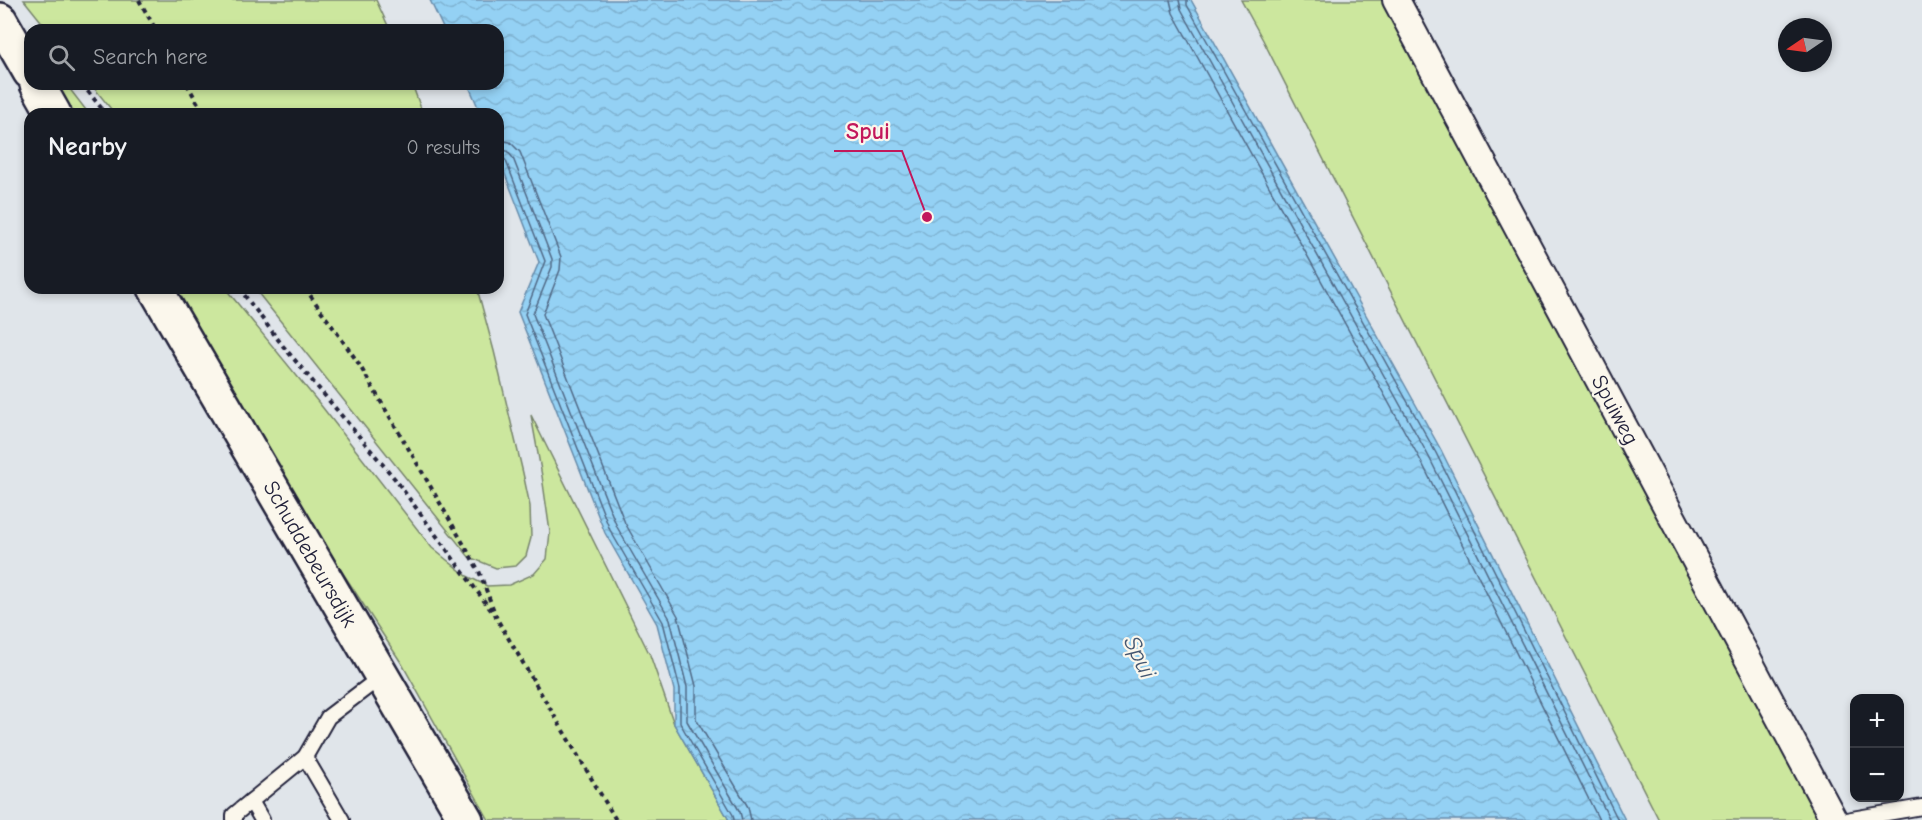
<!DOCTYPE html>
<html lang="en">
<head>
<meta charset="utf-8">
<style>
	:root { --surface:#171b24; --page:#20242c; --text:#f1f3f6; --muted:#9ea1a6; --line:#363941 }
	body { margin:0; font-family:"Comic Neue",sans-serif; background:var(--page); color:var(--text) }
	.controls { position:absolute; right:18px; bottom:18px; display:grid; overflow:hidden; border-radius:12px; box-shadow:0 3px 9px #0003 }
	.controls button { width:54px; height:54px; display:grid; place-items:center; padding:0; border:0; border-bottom:2px solid var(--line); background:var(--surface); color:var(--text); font:30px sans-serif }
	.compass { position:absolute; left:1778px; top:18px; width:54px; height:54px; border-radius:50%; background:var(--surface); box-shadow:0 3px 9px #0003; rotate:257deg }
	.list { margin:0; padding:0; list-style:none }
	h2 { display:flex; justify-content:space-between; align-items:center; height:78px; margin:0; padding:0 24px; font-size:26px }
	h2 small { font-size:20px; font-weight:400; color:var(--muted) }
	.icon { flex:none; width:33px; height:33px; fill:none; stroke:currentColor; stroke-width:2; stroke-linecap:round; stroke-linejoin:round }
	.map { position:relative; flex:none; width:1922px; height:820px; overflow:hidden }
	.search { position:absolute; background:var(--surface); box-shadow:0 3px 9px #0003; left:24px; top:24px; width:480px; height:66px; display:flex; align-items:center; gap:15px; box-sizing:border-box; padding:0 21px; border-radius:18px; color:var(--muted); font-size:22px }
	.panel { position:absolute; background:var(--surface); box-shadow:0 3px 9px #0003; left:24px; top:108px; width:480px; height:186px; border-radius:18px }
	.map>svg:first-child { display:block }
	.green { fill:#cce79e; stroke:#77846c; stroke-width:1.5 }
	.water { fill:url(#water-waves); stroke:#668baa; stroke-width:1.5 }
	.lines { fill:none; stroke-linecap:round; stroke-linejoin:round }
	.shore { stroke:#506885; stroke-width:1.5 }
	.lane-casing { stroke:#22223b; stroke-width:18 }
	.street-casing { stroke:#22223b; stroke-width:30 }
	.secondary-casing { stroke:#22223b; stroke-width:38 }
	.path { stroke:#22223b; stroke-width:4; stroke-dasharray:4.5 4.5; stroke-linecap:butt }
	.lane { stroke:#fbf7ec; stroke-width:14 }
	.street { stroke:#fbf7ec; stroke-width:26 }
	.secondary { stroke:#fbf7ec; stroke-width:33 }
	.labels { text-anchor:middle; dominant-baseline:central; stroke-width:4.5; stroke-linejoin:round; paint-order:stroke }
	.street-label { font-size:22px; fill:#22223b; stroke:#fbf7ec }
	.water-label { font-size:24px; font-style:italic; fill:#445772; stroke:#fbf7ec }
	.leader { fill:none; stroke:#c2185b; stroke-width:2 }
	.callout-dot { fill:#c2185b; stroke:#fbf7ec; stroke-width:2 }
	.callout-label { font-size:24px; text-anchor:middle; font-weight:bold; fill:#c2185b; stroke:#fbf7ec; stroke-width:4.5; stroke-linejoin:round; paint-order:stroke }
</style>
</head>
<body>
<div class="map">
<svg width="1922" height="820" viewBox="0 0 1922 820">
	<defs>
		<pattern id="water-waves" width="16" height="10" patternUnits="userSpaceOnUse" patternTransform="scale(1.5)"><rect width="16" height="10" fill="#94d1f4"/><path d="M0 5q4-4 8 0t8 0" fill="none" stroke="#7fb3d2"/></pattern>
	</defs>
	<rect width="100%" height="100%" fill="#e0e5ea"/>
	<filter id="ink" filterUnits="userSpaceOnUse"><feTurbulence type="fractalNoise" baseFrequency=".0167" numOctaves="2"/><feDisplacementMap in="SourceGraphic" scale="12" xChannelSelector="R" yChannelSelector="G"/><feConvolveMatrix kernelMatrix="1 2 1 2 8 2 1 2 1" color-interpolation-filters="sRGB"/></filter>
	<g filter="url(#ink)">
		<g class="green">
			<path d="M24,0h352l14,30h-342z"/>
			<path d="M1241,0h145l442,820h-169l-396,-780z"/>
			<path d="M49,84h17l23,30h-22z"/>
			<path d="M91,84h321l11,30h-308z"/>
			<path d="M172,288h53l98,120 109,140 35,28 20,10 22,-1 25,-11 13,-15 3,-27 -8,-56 -11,-61 119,240 24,69 55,96h-240l-87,-156 -80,-123z"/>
			<path d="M254,288h223l17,63 29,122 7,33 1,32 -5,18 -10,10 -20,2 -27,-11z"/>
		</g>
		<path class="water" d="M430,0h761l250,450 184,370h-896l-55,-96v-34l-17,-66 -52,-91 -87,-221 21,-50 -41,-106v-42h-17l-13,-30h30v-54h-54z"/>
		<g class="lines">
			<g class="shore">
				<path d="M1170,0l3,13 248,448 178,359"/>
				<path d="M1179,0l2,9 248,448 181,363"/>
				<path d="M1187,0v5l249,448 182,367"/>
				<path d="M498,140l12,2 10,10 41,105 -1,13 -17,44 82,209 53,93 18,70v33l52,88 3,13"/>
				<path d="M498,149l9,2 6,7 39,101v8l-19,47 84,213 53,92 17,68v34l53,91 2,8"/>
				<path d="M498,156l5,1 3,4 39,100 -20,53 85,216 53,92 17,67v34l53,92 1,5"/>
			</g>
			<defs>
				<g id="lane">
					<path d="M305,757l37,63"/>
					<path d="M251,801l11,19"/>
					<path d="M234,820v-5l71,-58 23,-40 54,-41"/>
					<path d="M1846,820l76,-13"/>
				</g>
				<path id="street" d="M1396,0l438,820"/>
				<g id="secondary">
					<path d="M0,20l30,52"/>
					<path d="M37,84l17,30"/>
					<path d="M155,288l311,532"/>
				</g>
			</defs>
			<use href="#lane" class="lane-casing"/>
			<use href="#street" class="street-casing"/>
			<use href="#secondary" class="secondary-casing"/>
			<g class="path">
				<path d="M139,0l17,30"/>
				<path d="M82,84l24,30"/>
				<path d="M187,84l17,30"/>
				<path d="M239,288l44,58 112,133 98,134"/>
				<path d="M305,288l52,73 64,109 58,101 18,48 119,201"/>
			</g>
			<use href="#lane" class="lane"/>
			<use href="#street" class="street"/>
			<use href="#secondary" class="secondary"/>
		</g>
	</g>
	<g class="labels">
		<g class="street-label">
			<text transform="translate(1615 410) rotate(62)">Spuiweg</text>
			<text transform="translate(310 554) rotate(60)">Schuddebeursdijk</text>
		</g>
		<g class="water-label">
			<text transform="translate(1140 657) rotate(64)">Spui</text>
		</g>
	</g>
	<path class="leader" d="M927 217L902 151H834"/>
	<circle class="callout-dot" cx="927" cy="217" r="6"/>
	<g class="callout-label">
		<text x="868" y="139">Spui</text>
	</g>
</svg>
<div class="controls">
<button>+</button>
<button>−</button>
</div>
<svg class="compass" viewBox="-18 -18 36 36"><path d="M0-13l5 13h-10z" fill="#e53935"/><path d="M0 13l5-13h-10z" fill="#9ea1a6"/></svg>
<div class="search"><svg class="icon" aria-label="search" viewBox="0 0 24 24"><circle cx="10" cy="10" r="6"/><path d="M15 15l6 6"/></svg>Search here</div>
<section class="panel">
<h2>Nearby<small>0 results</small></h2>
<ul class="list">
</ul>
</section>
</div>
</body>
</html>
